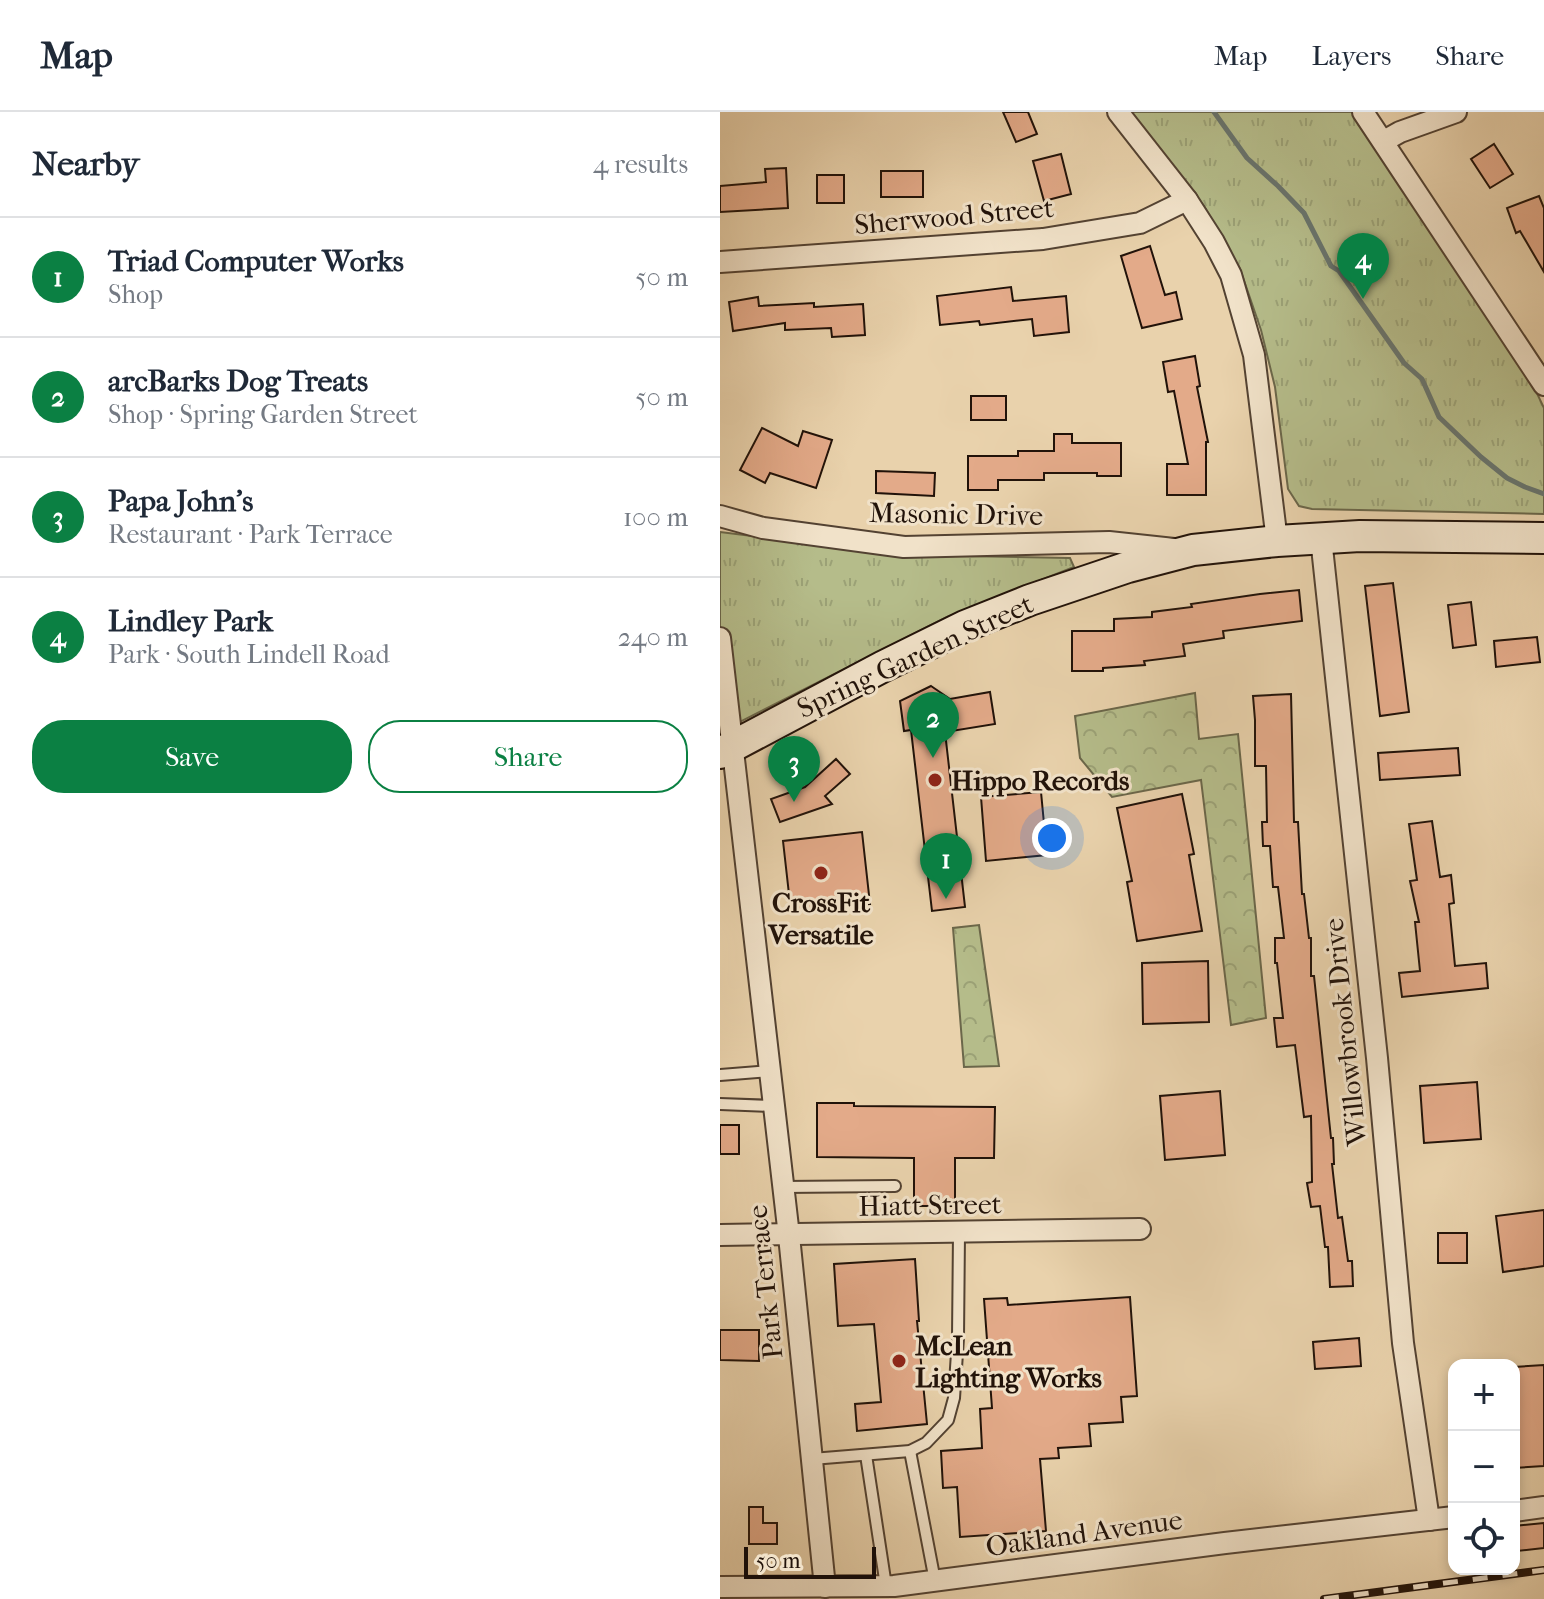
<!DOCTYPE html>
<html lang="en">
<head>
<meta charset="utf-8">
<style>
	:root { --surface:#fff; --page:#f2f2f3; --text:#1f2937; --muted:#747a83; --line:#e0e1e3; --accent:#0b8043 }
	body { margin:0; font-family:"IM FELL French Canon",serif; background:var(--page); color:var(--text) }
	.controls { position:absolute; right:24px; bottom:24px; display:grid; overflow:hidden; border-radius:16px; box-shadow:0 4px 12px #0003 }
	.controls button { width:72px; height:72px; display:grid; place-items:center; padding:0; border:0; border-bottom:2px solid var(--line); background:var(--surface); color:var(--text); font:40px sans-serif }
	.scale { position:absolute; left:24px; bottom:20px; width:132px; box-sizing:border-box; padding-left:8px; border:4px solid #211209; border-top:0; font-size:22px; line-height:28px; white-space:nowrap; color:#211209; -webkit-text-stroke:6px #f1e2c9; paint-order:stroke }
	.you { position:absolute; left:332px; top:726px; width:28px; height:28px; margin:-20px; border:6px solid #fff; border-radius:50%; background:#1a73e8; box-shadow:0 0 0 12px #1a73e833 }
	.badge { display:grid; place-items:center; width:52px; height:52px; border-radius:50%; background:var(--accent); color:#fff; font-size:26px; font-weight:700 }
	.pin { position:absolute; translate:-50% -66px; filter:drop-shadow(0 2px 4px #0008) }
	.pin::after { content:''; position:absolute; top:42px; width:28px; height:24px; background:inherit; clip-path:polygon(0 0,100% 0,50% 100%) }
	.list { margin:0; padding:0; list-style:none }
	h2 { display:flex; justify-content:space-between; align-items:center; height:104px; margin:0; padding:0 32px; font-size:34px }
	h2 small { font-size:26px; font-weight:400; color:var(--muted) }
	.list li { display:grid; grid-template-columns:52px 1fr auto; gap:24px; align-items:center; box-sizing:border-box; height:120px; padding:0 32px; border-top:2px solid var(--line) }
	.list b { display:block; font-size:30px; white-space:nowrap }
	.list p { margin:0; font-size:26px; white-space:nowrap; color:var(--muted) }
	.list em { font-size:26px; font-style:normal; color:var(--muted) }
	.actions { display:flex; gap:16px; padding:24px 32px }
	.actions a { flex:1; padding:18px 0; border:2px solid var(--accent); border-radius:32px; text-align:center; font-size:28px; color:var(--accent) }
	.actions .main { background:var(--accent); color:#fff }
	.icon { flex:none; width:44px; height:44px; fill:none; stroke:currentColor; stroke-width:2; stroke-linecap:round; stroke-linejoin:round }
	.map { position:relative; flex:none; width:824px; height:1487px; overflow:hidden }
	header { display:flex; align-items:center; gap:48px; box-sizing:border-box; height:112px; padding:0 40px; background:var(--surface); border-bottom:2px solid var(--line) }
	header strong { font-size:38px }
	nav { display:flex; gap:44px; margin-inline-start:auto; font-size:28px }
	main { display:flex }
	aside { flex:1; background:var(--surface) }
	.map>svg:first-child { display:block }
	.forest { fill:url(#forest-crowns); stroke:#6b674a; stroke-width:2 }
	.park { fill:url(#park-tufts); stroke:#6b674a; stroke-width:2 }
	.lines { fill:none; stroke-linecap:round; stroke-linejoin:round }
	.stream { stroke:#68746d; stroke-width:5 }
	.building { fill:#e3aa89; stroke:#211209; stroke-width:2 }
	.service-casing { stroke:#534232; stroke-width:14 }
	.minor-casing { stroke:#534232; stroke-width:24 }
	.secondary-casing { stroke:#211209; stroke-width:34 }
	.service { stroke:#f1e2c9; stroke-width:10 }
	.minor { stroke:#f1e2c9; stroke-width:20 }
	.secondary { stroke:#f1e2c9; stroke-width:30 }
	.rail-casing { stroke:#211209; stroke-width:8 }
	.rail { stroke:#f1e2c9; stroke-width:5; stroke-dasharray:15; stroke-linecap:butt }
	.poi-dot { fill:#8f2418; stroke:#f1e2c9; stroke-width:3 }
	.labels { text-anchor:middle; dominant-baseline:central; stroke-width:6; stroke-linejoin:round; paint-order:stroke }
	.street-label { font-size:28px; fill:#211209; stroke:#f1e2c9 }
	.poi-label { font-size:28px; font-weight:bold; fill:#211209; stroke:#f1e2c9; text-anchor:start }
</style>
</head>
<body>
<header>
<strong>Map</strong>
<nav><a>Map</a><a>Layers</a><a>Share</a></nav>
</header>
<main>
<aside>
<h2>Nearby<small>4 results</small></h2>
<ul class="list">
<li><span class="badge">1</span><div><b>Triad Computer Works</b><p>Shop</p></div><em>50 m</em></li>
<li><span class="badge">2</span><div><b>arcBarks Dog Treats</b><p>Shop · Spring Garden Street</p></div><em>50 m</em></li>
<li><span class="badge">3</span><div><b>Papa John's</b><p>Restaurant · Park Terrace</p></div><em>100 m</em></li>
<li><span class="badge">4</span><div><b>Lindley Park</b><p>Park · South Lindell Road</p></div><em>240 m</em></li>
</ul>
<div class="actions"><a class="main">Save</a><a>Share</a></div>
</aside>
<div class="map">
<svg width="824" height="1487" viewBox="0 0 824 1487">
	<defs>
		<pattern id="forest-crowns" width="20" height="18" patternUnits="userSpaceOnUse" patternTransform="scale(2)"><rect width="20" height="18" fill="#b5bc8a"/><path d="M2 6a3 3 0 1 1 6 0M12 15a3 3 0 1 1 6 0" fill="none" stroke="#9ba176"/></pattern>
		<pattern id="park-tufts" width="24" height="20" patternUnits="userSpaceOnUse" patternTransform="scale(2)"><rect width="24" height="20" fill="#b5bc8a"/><path d="M3 7l-1-3M5 7V3M7 7l1-3M15 17l-1-3M17 17v-4M19 17l1-3" fill="none" stroke="#9ba176"/></pattern>
	</defs>
	<rect width="100%" height="100%" fill="#e9d2ac"/>
	<filter id="stains"><feTurbulence type="fractalNoise" baseFrequency=".0025" numOctaves="4"/><feColorMatrix values="0 0 0 0 .2 0 0 0 0 .09 0 0 0 0 .02 0 0 0 .5 -.17"/></filter>
	<radialGradient id="worn" r=".72"><stop offset=".6" stop-color="#630" stop-opacity="0"/><stop offset="1" stop-color="#630" stop-opacity=".3"/></radialGradient>
	<g class="forest">
		<path d="M475,581l4,46 39,-5 28,284 -35,7 -30,-245 -89,17 -32,-39 -5,-42z"/>
		<path d="M259,813l20,141 -35,1 -11,-139z"/>
	</g>
	<g class="park">
		<path d="M410,0h222l181,273 11,23v106l-232,-5 -13,-3 -11,-17 -13,-102 -14,-57 -21,-61 -36,-63z"/>
		<path d="M0,420l184,23 166,3 4,9 -127,50 -227,115z"/>
	</g>
	<g class="lines">
		<path class="stream" d="M494,0l33,46 31,28 26,27 27,53 8,5 65,92 18,16 17,38 42,40 26,21 18,9 19,7"/>
	</g>
	<g class="building">
		<path d="M283,0h25l9,22 -21,8z"/>
		<path d="M774,32l19,30 -23,14 -19,-29z"/>
		<path d="M341,42l10,40 -27,7 -11,-40z"/>
		<path d="M66,56l2,40 -68,4v-26l46,-4 -1,-13z"/>
		<rect x="161" y="59" width="42" height="26"/>
		<rect x="97" y="63" width="27" height="28"/>
		<path d="M819,84l5,12v64l-24,-41 -4,2 -9,-25z"/>
		<path d="M430,134l15,49 11,-3 6,27 -40,9 -21,-72z"/>
		<path d="M291,175l2,14 53,-5 3,36 -35,4 -2,-17 -52,6 -1,-4 -39,4 -3,-29z"/>
		<path d="M38,185l1,9 55,-3v4l49,-3 2,31 -33,2 -1,-9 -46,2v-7l-52,8 -4,-29z"/>
		<path d="M475,244l5,30 -3,1 11,55h-2v53h-39v-31h21l-14,-73 -6,1 -5,-30z"/>
		<rect x="251" y="284" width="35" height="24"/>
		<path d="M42,316l36,18 5,-15 29,9 -16,48 -46,-15 -5,10 -25,-13z"/>
		<path d="M334,322h18v9h49v33h-24v-3h-53v7h-46v10h-30v-34h50v-5h36z"/>
		<path d="M156,359l59,2 -1,23 -58,-3z"/>
		<path d="M673,471l16,129 -29,4 -15,-130z"/>
		<path d="M579,478l3,31 -79,10 1,7 -41,6 2,12 -41,5 1,4 -42,3v3h-31v-40h42v-12l38,-2v-5l40,-5 -1,-3 69,-10z"/>
		<path d="M751,490l5,43 -23,3 -5,-43z"/>
		<path d="M817,525l3,25 -44,5 -2,-26z"/>
		<path d="M211,574l19,13 40,-7 5,32 -50,8 20,175 -33,4 -21,-181 -7,1 -4,-30z"/>
		<path d="M571,582l3,128h4l4,72h2l5,44h2v38h3l17,162h2l1,26h-2l6,54 4,-1 6,44h4l1,25 -23,1 -2,-40h-3l-5,-41 -9,1 -4,-24 5,-1 -1,-66 -7,1 -9,-72 -18,2 -3,-29h9l-6,-55h-2v-25h9l-6,-51h-5l-3,-41h-7l-1,-24h5l-1,-56h-11v-46l-2,-24z"/>
		<path d="M738,636l2,27 -80,5 -2,-27z"/>
		<path d="M116,647l14,15 -25,22 7,8 -52,18 -9,-23 34,-12z"/>
		<path d="M321,680l6,63 -61,6 -5,-64z"/>
		<path d="M462,682l12,60 -5,1 13,76 -65,10 -10,-59 5,-1 -15,-73z"/>
		<path d="M712,709l8,56 11,-2 3,28 -5,1 6,62 31,-3 2,25 -86,9 -3,-24 21,-2 -5,-49h4l-9,-41 7,-1 -8,-56z"/>
		<path d="M142,720l8,72 -79,8 -8,-71z"/>
		<path d="M488,849l1,61 -66,2 -1,-61z"/>
		<path d="M757,970l4,57 -57,4 -4,-57z"/>
		<path d="M500,979l5,64 -60,5 -5,-64z"/>
		<path d="M97,991h37v3l141,1 -1,51h-39v48h-41v-48l-97,-1z"/>
		<rect x="0" y="1013" width="19" height="29"/>
		<path d="M824,1098v56l-41,6 -7,-56z"/>
		<rect x="718" y="1121" width="29" height="30"/>
		<path d="M195,1147l4,62h-2l10,103 -70,7 -2,-27 26,-2 -7,-78 -36,2 -4,-62z"/>
		<path d="M410,1185l7,99 -16,1 2,25 -34,2 2,22 -33,2 1,10 -19,1 6,72 -86,6 -3,-50 -14,1 -2,-37 41,-3 -2,-39 12,-1 -8,-109 23,-1 1,7z"/>
		<path d="M0,1218h39v31l-39,-1z"/>
		<path d="M639,1226l2,28 -46,3 -2,-27z"/>
		<path d="M824,1253v101l-30,2v-101z"/>
		<path d="M29,1395h14v16h14v21h-28z"/>
		<path d="M824,1411v25l-27,3 -3,-25z"/>
	</g>
	<g class="lines">
		<defs>
			<g id="service">
				<path d="M0,963l50,-4"/>
				<path d="M0,992l54,2"/>
				<path d="M63,1075l112,-1"/>
				<path d="M190,1339l25,130"/>
				<path d="M146,1343l20,131"/>
				<path d="M92,1347l98,-8 16,-8 22,-23 6,-22 4,-60 1,-105"/>
			</g>
			<g id="minor">
				<path d="M398,0l69,88 27,42 17,33 23,80 23,186"/>
				<path d="M643,0l181,273"/>
				<path d="M664,29l16,-9 56,-20"/>
				<path d="M0,150l323,-23 97,-16 47,-23"/>
				<path d="M0,404l43,12 141,19 205,-5 65,7"/>
				<path d="M601,426l56,520 26,285 26,177"/>
				<path d="M0,526l69,598 36,351"/>
				<path d="M0,1123l420,-6"/>
				<path d="M794,1399l30,-4"/>
				<path d="M0,1475l174,-1 331,-43 229,-26"/>
			</g>
			<path id="secondary" d="M0,641l162,-86 83,-41 65,-26 98,-33 65,-17 84,-9 83,-5 184,2"/>
		</defs>
		<use href="#service" class="service-casing"/>
		<use href="#minor" class="minor-casing"/>
		<use href="#secondary" class="secondary-casing"/>
		<use href="#service" class="service"/>
		<use href="#minor" class="minor"/>
		<use href="#secondary" class="secondary"/>
		<defs>
			<path id="rail" d="M604,1487l220,-29"/>
		</defs>
		<use href="#rail" class="rail-casing"/>
		<use href="#rail" class="rail"/>
	</g>
	<g class="poi-dot">
		<circle cx="215" cy="668" r="8"/>
		<circle cx="101" cy="761" r="8"/>
		<circle cx="179" cy="1249" r="8"/>
	</g>
	<g class="labels">
		<g class="street-label">
			<text transform="translate(234 104) rotate(-5)">Sherwood Street</text>
			<text transform="translate(236 402) rotate(1)">Masonic Drive</text>
			<text transform="translate(195 544) rotate(-25)">Spring Garden Street</text>
			<text transform="translate(625 920) rotate(-96)">Willowbrook Drive</text>
			<text transform="translate(210 1093) rotate(-1)">Hiatt Street</text>
			<text transform="translate(45 1170) rotate(-96)">Park Terrace</text>
			<text transform="translate(364 1421) rotate(-8)">Oakland Avenue</text>
		</g>
		<g class="poi-label">
			<text x="231" y="668">Hippo Records</text>
			<text x="101" y="790" text-anchor="middle">CrossFit<tspan x="101" dy="32">Versatile</tspan></text>
			<text x="195" y="1233">McLean<tspan x="195" dy="32">Lighting Works</tspan></text>
		</g>
	</g>
	<rect width="100%" height="100%" filter="url(#stains)"/>
	<rect width="100%" height="100%" fill="url(#worn)"/>
</svg>
<div class="controls">
<button>+</button>
<button>−</button>
<button><svg class="icon" aria-label="locate" viewBox="0 0 24 24"><circle cx="12" cy="12" r="6"/><path d="M12 2v4M12 18v4M2 12h4M18 12h4"/></svg></button>
</div>
<div class="scale">50 m</div>
<div class="you"></div>
<div class="pin badge" style="left:226px;top:787px">1</div>
<div class="pin badge" style="left:213px;top:646px">2</div>
<div class="pin badge" style="left:74px;top:690px">3</div>
<div class="pin badge" style="left:643px;top:187px">4</div>
</div>
</main>
</body>
</html>
